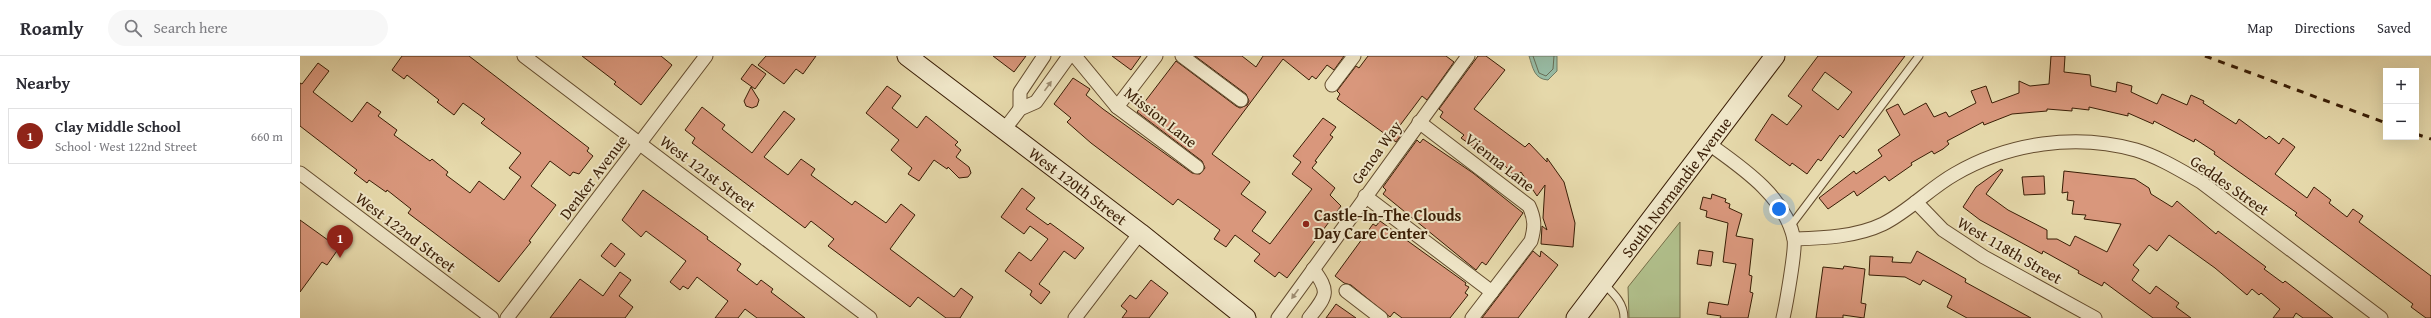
<!DOCTYPE html>
<html lang="en">
<head>
<meta charset="utf-8">
<style>
	:root { --surface:#fff; --page:#f7f7f7; --text:#2b2b33; --muted:#7c7c81; --line:#e1e1e2; --accent:#8f2418 }
	body { margin:0; font-family:"Gentium Book Plus",serif; background:var(--page); color:var(--text) }
	.controls { position:absolute; right:12px; top:12px; display:grid; overflow:hidden; border-radius:0px; box-shadow:0 4px 16px #0002 }
	.controls button { width:36px; height:36px; display:grid; place-items:center; padding:0; border:0; border-bottom:1px solid var(--line); background:var(--surface); color:var(--text); font:20px sans-serif }
	.you { position:absolute; left:1479px; top:153px; width:14px; height:14px; margin:-10px; border:3px solid #fff; border-radius:50%; background:#1a73e8; box-shadow:0 0 0 6px #1a73e833 }
	.badge { display:grid; place-items:center; width:26px; height:26px; border-radius:50%; background:var(--accent); color:#fff; font-size:13px; font-weight:700 }
	.pin { position:absolute; translate:-50% -33px; filter:drop-shadow(0 1px 2px #0008) }
	.pin::after { content:''; position:absolute; top:21px; width:14px; height:12px; background:inherit; clip-path:polygon(0 0,100% 0,50% 100%) }
	.list { margin:0; padding:0; list-style:none }
	h2 { display:flex; justify-content:space-between; align-items:center; height:52px; margin:0; padding:0 16px; font-size:17px }
	h2 small { font-size:13px; font-weight:400; color:var(--muted) }
	.list li { display:grid; grid-template-columns:26px 1fr auto; gap:12px; align-items:center; box-sizing:border-box; height:56px; margin:0 8px 8px; padding:0 8px; border:1px solid var(--line); border-radius:0px }
	.list b { display:block; font-size:15px; white-space:nowrap }
	.list p { margin:0; font-size:13px; white-space:nowrap; color:var(--muted) }
	.list em { font-size:13px; font-style:normal; color:var(--muted) }
	.icon { flex:none; width:22px; height:22px; fill:none; stroke:currentColor; stroke-width:2; stroke-linecap:round; stroke-linejoin:round }
	.map { position:relative; flex:none; width:2131px; height:262px; overflow:hidden }
	header { display:flex; align-items:center; gap:24px; box-sizing:border-box; height:56px; padding:0 20px; background:var(--surface); border-bottom:1px solid var(--line) }
	header strong { font-size:19px }
	nav { display:flex; gap:22px; margin-inline-start:auto; font-size:14px }
	.search { width:280px; height:36px; background:var(--page); display:flex; align-items:center; gap:10px; box-sizing:border-box; padding:0 14px; border-radius:22px; color:var(--muted); font-size:15px }
	main { display:flex }
	aside { flex:1; background:var(--surface) }
	.map>svg:first-child { display:block }
	.green { fill:#b1c08c; stroke:#756e48 }
	.water { fill:#97bba4; stroke:#717c64 }
	.lines { fill:none; stroke-linecap:round; stroke-linejoin:round }
	.shore { stroke:#686c54; stroke-width:1 }
	.building { fill:#d9977c; stroke:#391d05; fill-rule:evenodd }
	.lane-casing { stroke:#644c2e; stroke-width:9 }
	.street-casing { stroke:#644c2e; stroke-width:15 }
	.secondary-casing { stroke:#391d05; stroke-width:21 }
	.lane { stroke:#efe6c8; stroke-width:7 }
	.street { stroke:#efe6c8; stroke-width:13 }
	.secondary { stroke:#efe6c8; stroke-width:19 }
	.rail { stroke:#391d05; stroke-width:3; stroke-dasharray:7 7; stroke-linecap:butt }
	.oneway { fill:#9d8c70 }
	.poi-dot { fill:#8f2418; stroke:#efe6c8; stroke-width:1.5 }
	.labels { text-anchor:middle; dominant-baseline:central; stroke-width:4; stroke-linejoin:round; paint-order:stroke }
	.street-label { font-size:16px; fill:#391d05; stroke:#efe6c8 }
	.poi-label { font-size:16px; font-weight:bold; fill:#391d05; stroke:#efe6c8; text-anchor:start }
</style>
</head>
<body>
<header>
<strong>Roamly</strong>
<div class="search"><svg class="icon" aria-label="search" viewBox="0 0 24 24"><circle cx="10" cy="10" r="6"/><path d="M15 15l6 6"/></svg>Search here</div>
<nav><a>Map</a><a>Directions</a><a>Saved</a></nav>
</header>
<main>
<aside>
<h2>Nearby<small></small></h2>
<ul class="list">
<li><span class="badge">1</span><div><b>Clay Middle School</b><p>School · West 122nd Street</p></div><em>660 m</em></li>
</ul>
</aside>
<div class="map">
<svg width="2131" height="262" viewBox="0 0 2131 262">
	<rect width="100%" height="100%" fill="#e6d9ab"/>
	<filter id="stains"><feTurbulence type="fractalNoise" baseFrequency=".005" numOctaves="4"/><feColorMatrix values="0 0 0 0 .2 0 0 0 0 .09 0 0 0 0 .02 0 0 0 .5 -.17"/></filter>
	<radialGradient id="worn" r=".72"><stop offset=".6" stop-color="#630" stop-opacity="0"/><stop offset="1" stop-color="#630" stop-opacity=".3"/></radialGradient>
	<path class="green" d="M1380,166v96h-51l-1,-31z"/>
	<path class="water" d="M1229,0h28v15l-9,9c-14,-1 -15,-12 -19,-24z"/>
	<g class="lines">
		<path class="shore" d="M1233,0l6,17 7,3 7,-7 1,-13"/>
	</g>
	<g class="building">
		<path d="M102,0h67l120,92 -2,3 6,5 -14,18 -6,-2 -3,4 -20,-15 -19,25 25,19 -27,36 2,1 -32,40 -91,-69 3,-4 -24,-19 -1,2 -17,-12 -2,3 -13,-10 3,-3 -57,-44v-43l2,1 16,-21 11,8 -16,21 39,30 15,-20 14,10 -3,4 19,14 -3,5 36,26 2,-2 16,13 -2,3 24,18 9,-12 25,19 17,-23 -12,-9 12,-15 -40,-30 4,-4 -22,-16 -9,12 -17,-13 2,-2 -32,-25 -3,4 -12,-9z"/>
		<path d="M282,0h79l11,9 -31,40 -27,-21 2,-2z"/>
		<path d="M466,0h50l-13,18 -7,-5 -12,15 -26,-19z"/>
		<path d="M693,0h33l-12,16z"/>
		<path d="M812,0h29l-10,14z"/>
		<path d="M895,0h47l14,11 7,-11h81l-10,14 -7,-5 -11,14 -4,-3 -3,4 -26,-21 -71,95 38,28 -9,12 25,18 -14,19 18,13 42,-55 -20,-15 9,-12 -8,-6 30,-38 13,9 -6,8 3,2 -18,24 2,1 -5,6 23,20 -5,7 11,11 -54,72 -8,-6 -4,5 -21,-16 6,-7 -25,-19 -9,12 -12,-8 6,-9 -42,-31 -5,6 -82,-62 -24,-21 4,-4 -17,-14 19,-26 17,11 -4,6 17,14 89,64 8,1 5,-6 -3,-7 -65,-49 39,-51 60,45 4,2 7,-3 2,-4 -3,-7z"/>
		<path d="M1068,0h78l8,6 -27,38 -5,-4 -24,32 6,3 -8,11 -59,-43 3,-5 -3,-3 19,-25 3,2z"/>
		<path d="M1178,0h8l19,14 -31,39 51,38 4,-4 18,19v-4l17,24 11,41 -2,24 -32,-3 1,-18 5,4 -4,-12 2,-33 -8,11 -16,-24 -6,5 -17,-19 -3,4 -34,-24 3,-3 -24,-18 3,-5 -4,-3z"/>
		<path d="M1518,0h87l-62,82 -3,-3 -19,26 -3,-2 -11,15 -15,-11 -2,3 -35,-26 17,-26 15,11 15,-19 -14,-10zM1525,16l27,20 -14,18 -26,-20z"/>
		<path d="M1751,0h14l-1,16 26,3 1,11 25,6 1,-10 15,4 -1,6 26,12 5,-10 25,11 4,-10 13,6 -1,2 33,21 3,-5 27,20 3,-3 10,8 4,-6 12,9 -20,27 32,24 7,-11 17,13 -2,3 18,14 6,-8 10,7 -4,6 72,54v42h-5l-15,-11 2,-3 -118,-89 2,-2 -83,-59 1,-2 -20,-13 -1,3 -40,-21 -1,3 -25,-11v3l-39,-9v3l-17,-2v3l-25,-2v2l-35,3 -28,11 -1,-3 -36,19 2,3 -6,5 -9,5 -2,-3 -21,12 1,2 -23,16 -4,-5 -28,20 -3,-5 -26,18 -9,-11 35,-27 2,3 26,-18 -4,-6 22,-15 -14,-25 12,-6 6,11 22,-12 8,14 12,-5 3,5 27,-14 -5,-12 15,-5 6,17 27,-10v-12l11,5 19,-2z"/>
		<path d="M452,8l14,10 -11,15 -14,-10z"/>
		<path d="M587,30l14,10 -9,12 25,20 9,-12 32,26 -3,3 6,5 -5,7 13,10 2,6 -3,4 -9,1 -11,-11 -1,2 -13,-9 -15,21 -11,-7 4,-6 -21,-18 8,-10 -33,-27z"/>
		<path d="M451,31l8,13 -2,6 -5,2 -6,-2 -2,-5z"/>
		<path d="M402,51l23,18 -3,4 30,24 32,-42 11,8 -31,38 24,18 13,-16 14,10 -4,6 41,30 3,-4 31,22 15,-19 14,11 -25,34 64,48 7,-9 12,9 -13,21h-14l-28,-21 -8,10 -82,-61 6,-7 -23,-18 -6,7 -113,-85 3,-5 -10,-8z"/>
		<path d="M1123,83l50,34 50,40 -37,52 -4,-3 -6,8 -93,-76 3,-4 -3,-3 34,-47 3,3z"/>
		<path d="M1701,113l2,1 -17,24 22,16 39,20v9h10l13,7 5,-10 32,16 14,-28 -37,-5 2,-4 -14,-1 2,-13 -7,-1 1,-8 -6,1 2,-22 71,8 14,9 2,6 21,13 5,-6 39,33 2,-3 48,36 -2,2 19,14 2,-2 48,37h-30l-7,-5 -3,5h-20l7,-9 -19,-16 -2,2 -7,-6 -5,6 -32,-27 -46,-33 -12,16 -8,-6 -16,20 6,5 -7,10 18,14 6,-8 23,17 -3,4 15,11h-38l-49,-36 -2,4 -24,-13 1,-2 -36,-20 -1,3 -62,-34 -17,-13 13,-20z"/>
		<path d="M1744,120l1,18 -21,1 -2,-18z"/>
		<path d="M722,132l13,10 -9,11 22,16 2,-2 34,25 -9,11 -11,-8 -25,33 11,8 -9,12 -11,-9 2,-4 -27,-20 14,-19 12,9 17,-22 -18,-13 -6,8 -23,-17z"/>
		<path d="M343,134l65,47 -1,2 34,25 -4,6 20,15 4,-5 12,9 -2,3 34,26h-48l-12,-9 -7,9h-23l13,-17 -31,-24 -9,12 -5,-3 -3,4 -10,-8 16,-21 -40,-30 -5,6 -19,-17z"/>
		<path d="M1412,138l14,5 -1,3 5,2 -1,4 13,6 -6,22 17,3 -4,36 3,1 -2,16 3,1 -5,25h-28l1,-2 -14,-2 2,-12 19,3 8,-41 -13,-2 5,-39 -22,-6 1,-6 -7,-2 3,-12 8,2z"/>
		<path d="M0,164l39,28 -12,17 -5,-3 -22,30z"/>
		<path d="M1080,165l86,62 -1,2 4,2 -4,6 3,2 -18,23h-48l-8,-6 -4,5 -39,-32 -7,-2 -9,-7 38,-52 3,2z"/>
		<path d="M311,187l14,11 -10,13 -14,-11z"/>
		<path d="M1399,194l14,2 -2,14 -14,-2z"/>
		<path d="M1233,195l7,6 1,-6 17,14 -40,53h-36z"/>
		<path d="M1617,195l49,28 -1,3 66,36h-64l-20,-11 5,-11 -29,-16 -3,5 -15,-8 -36,-2 1,-19 23,1 -1,5 19,1z"/>
		<path d="M1544,210l21,3 -4,34 5,1 -2,14 -21,-3v3h-27l7,-51 20,2z"/>
		<path d="M320,216l11,8 -12,16 14,11 -8,11h-75l30,-39 23,17z"/>
		<path d="M851,224l17,13 -19,25h-27l5,-7 -6,-5 9,-11 6,4z"/>
		<path d="M1036,248l20,14h-30z"/>
	</g>
	<g class="lines">
		<defs>
			<g id="lane">
				<path d="M1489,172l130,-172"/>
				<path d="M1304,228c10,10 20,19 20,34"/>
			</g>
			<g id="street">
				<path d="M224,0l346,262"/>
				<path d="M775,0l42,51 80,60"/>
				<path d="M882,0l59,44"/>
				<path d="M1032,29l22,-29"/>
				<path d="M817,51l39,-51"/>
				<path d="M720,53v-17l24,-36"/>
				<path d="M1119,66l110,84c6,13 6,21 2,35l-59,77"/>
				<path d="M704,74l16,-21 16,-7 33,-46"/>
				<path d="M1409,88c32,23 76,52 85,95 2,10 -8,66 -11,79"/>
				<path d="M0,117l192,145"/>
				<path d="M1065,140l127,96"/>
				<path d="M1616,146l27,28 41,27 111,61"/>
				<path d="M1494,183c29,-1 62,-2 89,-15 26,-13 47,-36 72,-50 53,-31 121,-41 181,-24 23,7 44,20 65,32l180,136"/>
				<path d="M1046,235l35,27"/>
				<path d="M207,262l199,-262"/>
				<path d="M775,262l65,-85"/>
				<path d="M978,262l190,-262"/>
				<path d="M1009,262c17,-22 22,-25 4,-49"/>
			</g>
			<g id="secondary">
				<path d="M607,0l233,177 106,85"/>
				<path d="M1276,262l199,-262"/>
			</g>
		</defs>
		<use href="#lane" class="lane-casing"/>
		<use href="#street" class="street-casing"/>
		<use href="#secondary" class="secondary-casing"/>
		<use href="#lane" class="lane"/>
		<use href="#street" class="street"/>
		<use href="#secondary" class="secondary"/>
		<g class="rail">
			<path d="M1905,0l181,67"/>
			<path d="M2116,78l15,5"/>
		</g>
	</g>
	<defs><path id="oneway-solid" d="M-6-.8H1V-3.2L6.5 0L1 3.2V.8H-6Z"/></defs>
	<g class="oneway">
		<use href="#oneway-solid" transform="translate(748 30) rotate(-54)"/>
		<use href="#oneway-solid" transform="translate(995 238) rotate(126)"/>
	</g>
	<circle class="poi-dot" cx="1006" cy="168" r="4"/>
	<g class="labels">
		<g class="street-label">
			<text transform="translate(861 61) rotate(38)">Mission Lane</text>
			<text transform="translate(1076 96) rotate(-54)">Genoa Way</text>
			<text transform="translate(1200 106) rotate(38)">Vienna Lane</text>
			<text transform="translate(408 117) rotate(37)">West 121st Street</text>
			<text transform="translate(293 121) rotate(-53)">Denker Avenue</text>
			<text transform="translate(1930 129) rotate(35)">Geddes Street</text>
			<text transform="translate(778 130) rotate(37)">West 120th Street</text>
			<text transform="translate(1376 131) rotate(-53)">South Normandie Avenue</text>
			<text transform="translate(106 176) rotate(37)">West 122nd Street</text>
			<text transform="translate(1710 194) rotate(30)">West 118th Street</text>
		</g>
		<g class="poi-label">
			<text x="1014" y="159">Castle-In-The Clouds<tspan x="1014" dy="18">Day Care Center</tspan></text>
		</g>
	</g>
	<rect width="100%" height="100%" filter="url(#stains)"/>
	<rect width="100%" height="100%" fill="url(#worn)"/>
</svg>
<div class="controls">
<button>+</button>
<button>−</button>
</div>
<div class="you"></div>
<div class="pin badge" style="left:40px;top:202px">1</div>
</div>
</main>
</body>
</html>
